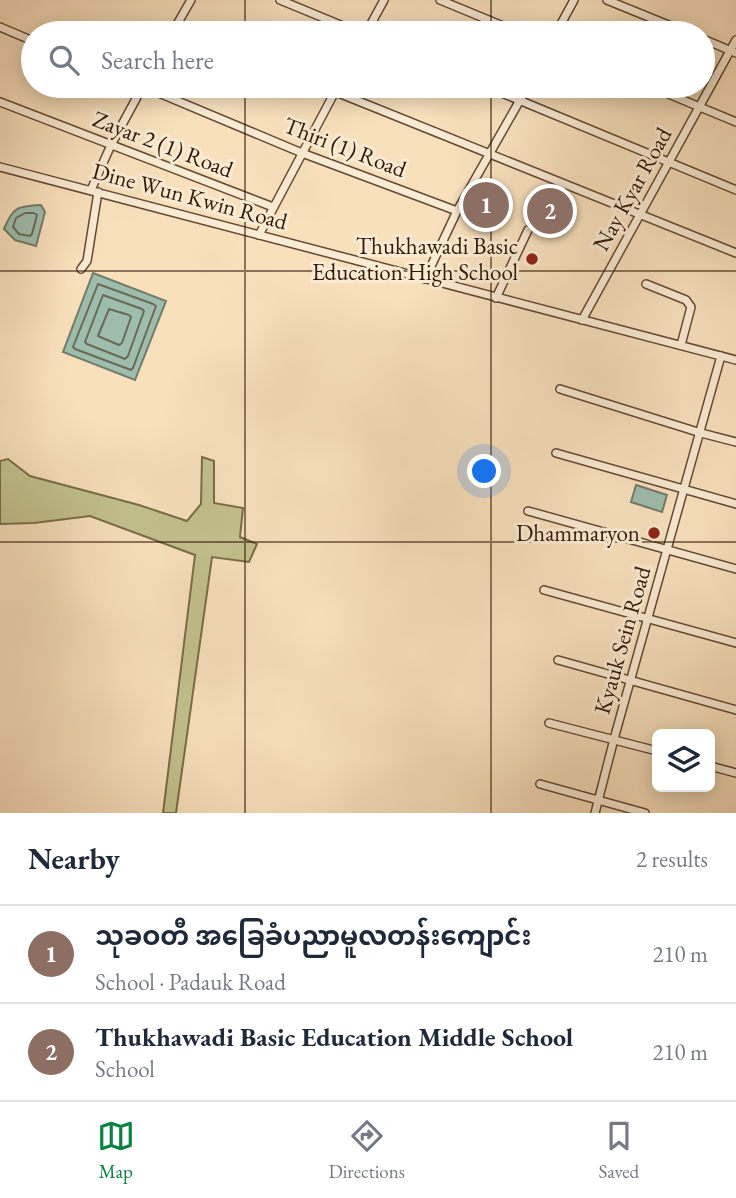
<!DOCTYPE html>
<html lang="en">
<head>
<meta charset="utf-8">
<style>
	:root { --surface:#fff; --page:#f6f6f7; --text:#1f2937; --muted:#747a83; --line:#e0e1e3; --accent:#0b8043 }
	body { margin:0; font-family:"EB Garamond","Noto Sans Myanmar",serif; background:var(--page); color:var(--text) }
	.controls { position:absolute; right:21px; bottom:21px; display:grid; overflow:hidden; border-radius:10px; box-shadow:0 4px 18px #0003 }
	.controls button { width:63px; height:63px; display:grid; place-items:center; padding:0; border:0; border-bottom:2px solid var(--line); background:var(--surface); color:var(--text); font:35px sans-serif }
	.you { position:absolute; left:485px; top:472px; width:24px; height:24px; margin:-18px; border:5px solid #fff; border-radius:50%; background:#1a73e8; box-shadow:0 0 0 10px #1a73e833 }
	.badge { display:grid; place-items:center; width:46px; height:46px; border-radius:50%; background:var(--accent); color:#fff; font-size:23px; font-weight:700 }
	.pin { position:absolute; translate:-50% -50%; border:4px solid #fff; box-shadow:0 2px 7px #0006 }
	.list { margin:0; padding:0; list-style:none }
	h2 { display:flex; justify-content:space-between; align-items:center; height:91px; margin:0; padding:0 28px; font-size:30px }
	h2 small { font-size:23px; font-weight:400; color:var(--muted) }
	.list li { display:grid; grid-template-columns:46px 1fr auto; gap:21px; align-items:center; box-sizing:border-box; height:98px; padding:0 28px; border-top:2px solid var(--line) }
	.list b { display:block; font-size:26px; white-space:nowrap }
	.list p { margin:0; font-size:23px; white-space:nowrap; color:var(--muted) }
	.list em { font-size:23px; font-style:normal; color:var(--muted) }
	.icon { flex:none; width:38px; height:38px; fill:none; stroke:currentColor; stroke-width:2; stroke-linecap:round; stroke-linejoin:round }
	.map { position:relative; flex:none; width:736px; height:813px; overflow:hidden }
	.search { position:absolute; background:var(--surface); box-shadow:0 4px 18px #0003; left:21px; right:21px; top:21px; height:77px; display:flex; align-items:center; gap:18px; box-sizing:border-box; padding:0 24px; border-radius:38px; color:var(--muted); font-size:26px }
	.sheet { height:287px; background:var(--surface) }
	nav { display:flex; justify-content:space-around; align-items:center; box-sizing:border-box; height:98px; border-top:2px solid var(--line); background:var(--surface); font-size:19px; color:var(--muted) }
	nav a { display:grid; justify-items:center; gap:4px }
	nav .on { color:var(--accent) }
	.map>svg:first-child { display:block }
	.green { fill:#c2c18e; stroke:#7a6c48; stroke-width:2 }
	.water { fill:#9ebdad; stroke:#737b69; stroke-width:2 }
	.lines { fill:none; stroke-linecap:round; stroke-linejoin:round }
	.shore { stroke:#686a58; stroke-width:2 }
	.minor-casing { stroke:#644932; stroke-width:10 }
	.minor { stroke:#faebd4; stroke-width:7 }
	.grid { fill:none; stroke:#331703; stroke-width:2; stroke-opacity:0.55 }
	.poi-dot { fill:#8f2418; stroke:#faebd4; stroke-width:2.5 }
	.labels { text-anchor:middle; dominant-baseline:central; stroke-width:6; stroke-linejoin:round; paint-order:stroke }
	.street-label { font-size:23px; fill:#331703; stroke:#faebd4 }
	.poi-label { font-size:23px; fill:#331703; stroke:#faebd4; text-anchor:end }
</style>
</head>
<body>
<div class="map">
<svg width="736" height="813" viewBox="0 0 736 813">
	<rect width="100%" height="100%" fill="#f8e0bd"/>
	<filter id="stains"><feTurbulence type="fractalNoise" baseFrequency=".00286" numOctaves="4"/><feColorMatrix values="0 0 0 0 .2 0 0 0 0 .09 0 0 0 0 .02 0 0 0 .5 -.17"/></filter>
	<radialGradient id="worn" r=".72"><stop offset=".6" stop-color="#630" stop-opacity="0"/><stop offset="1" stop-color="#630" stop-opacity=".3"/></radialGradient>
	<path class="green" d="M202,457l12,4v42l29,5 -3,29 17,7 -8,18 -37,-5 -36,256h-13l32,-258 -105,-39 -56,7 -34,1v-63l8,-2 22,17 109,29 48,16 14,-17z"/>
	<g class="water">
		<path d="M41,205l4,7 -9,34 -21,-6 -11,-11c9,-22 13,-23 37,-24z"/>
		<path d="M93,273l73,28 -31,79 -72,-28z"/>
		<path d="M636,485l31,10 -5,17 -31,-10z"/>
	</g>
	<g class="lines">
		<g class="shore">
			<path d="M25,213h9l3,2 -5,19 -2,2 -11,-2 -6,-7 3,-9z"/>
			<path d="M98,284l55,20 3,2 -23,62 -2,2 -56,-21 -2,-2z"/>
			<path d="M103,295l39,14 2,2 -16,45 -3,3 -38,-15 -2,-2z"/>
			<path d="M109,309l20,6 2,2 -9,26 -3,2 -21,-9z"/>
		</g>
		<defs>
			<g id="minor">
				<path d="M280,0l80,33"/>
				<path d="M440,0l80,33"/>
				<path d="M607,0l81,33"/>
				<path d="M0,27l33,14"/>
				<path d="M175,28l14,5"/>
				<path d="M172,33l19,-33"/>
				<path d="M366,33l18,-33"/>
				<path d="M556,33l18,-33"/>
				<path d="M703,39l33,14"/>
				<path d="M142,86l160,67 155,58"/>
				<path d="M321,86l415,167"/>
				<path d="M485,86l251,104"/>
				<path d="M649,86l87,36"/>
				<path d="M0,102l273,105"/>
				<path d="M0,167l736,193"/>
				<path d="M91,190l20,-45 32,-59"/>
				<path d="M259,235l79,-149"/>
				<path d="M81,269l6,-8 11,-69"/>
				<path d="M425,279l32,-68 71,-125"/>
				<path d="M646,284l40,16 5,7 -10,38"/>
				<path d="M496,298l32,-68"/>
				<path d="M582,320l154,-280"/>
				<path d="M560,389l141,44 35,9"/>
				<path d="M556,453l180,51"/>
				<path d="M528,511l208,58"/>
				<path d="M544,590l192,53"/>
				<path d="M558,660l178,50"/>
				<path d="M549,723l108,28"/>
				<path d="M710,766l26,7"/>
				<path d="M540,784l105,29"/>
				<path d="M595,813l19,-74 107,-383"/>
			</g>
		</defs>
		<use href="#minor" class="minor-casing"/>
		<use href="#minor" class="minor"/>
	</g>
	<path class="grid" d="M245,0v33M491,0v33M245,86v727M491,86v727M0,271h736M0,542h736"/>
	<g class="poi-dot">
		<circle cx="532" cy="259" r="7"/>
		<circle cx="654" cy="533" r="7"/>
	</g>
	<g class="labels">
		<g class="street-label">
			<text transform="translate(163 144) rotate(21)">Zayar 2 (1) Road</text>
			<text transform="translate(345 147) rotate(21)">Thiri (1) Road</text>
			<text transform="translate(632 189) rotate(-61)">Nay Kyar Road</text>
			<text transform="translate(190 196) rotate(15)">Dine Wun Kwin Road</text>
			<text transform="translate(622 640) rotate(-74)">Kyauk Sein Road</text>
		</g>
		<g class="poi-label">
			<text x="518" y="246">Thukhawadi Basic<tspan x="518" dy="26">Education High School</tspan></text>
			<text x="640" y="533">Dhammaryon</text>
		</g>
	</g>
	<rect width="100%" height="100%" filter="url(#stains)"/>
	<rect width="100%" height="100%" fill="url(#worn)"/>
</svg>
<div class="controls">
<button><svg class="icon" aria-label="layers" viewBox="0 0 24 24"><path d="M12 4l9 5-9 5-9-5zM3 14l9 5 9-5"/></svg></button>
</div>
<div class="you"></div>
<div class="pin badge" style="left:486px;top:205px;background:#8d6e63">1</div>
<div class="pin badge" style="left:550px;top:211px;background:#8d6e63">2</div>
<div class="search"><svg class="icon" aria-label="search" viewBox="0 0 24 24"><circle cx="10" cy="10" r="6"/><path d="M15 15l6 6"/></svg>Search here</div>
</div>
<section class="sheet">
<h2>Nearby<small>2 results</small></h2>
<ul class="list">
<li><span class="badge" style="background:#8d6e63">1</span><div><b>သုခဝတီ အခြေခံပညာမူလတန်းကျောင်း</b><p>School · Padauk Road</p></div><em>210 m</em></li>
<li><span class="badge" style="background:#8d6e63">2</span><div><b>Thukhawadi Basic Education Middle School</b><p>School</p></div><em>210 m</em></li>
</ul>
</section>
<nav>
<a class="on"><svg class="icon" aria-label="map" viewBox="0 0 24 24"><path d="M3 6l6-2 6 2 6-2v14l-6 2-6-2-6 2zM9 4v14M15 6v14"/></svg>Map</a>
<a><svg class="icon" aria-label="directions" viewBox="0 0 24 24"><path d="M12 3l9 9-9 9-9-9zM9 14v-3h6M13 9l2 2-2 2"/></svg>Directions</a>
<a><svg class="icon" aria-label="saved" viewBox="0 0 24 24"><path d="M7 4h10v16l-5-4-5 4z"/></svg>Saved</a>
</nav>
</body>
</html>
